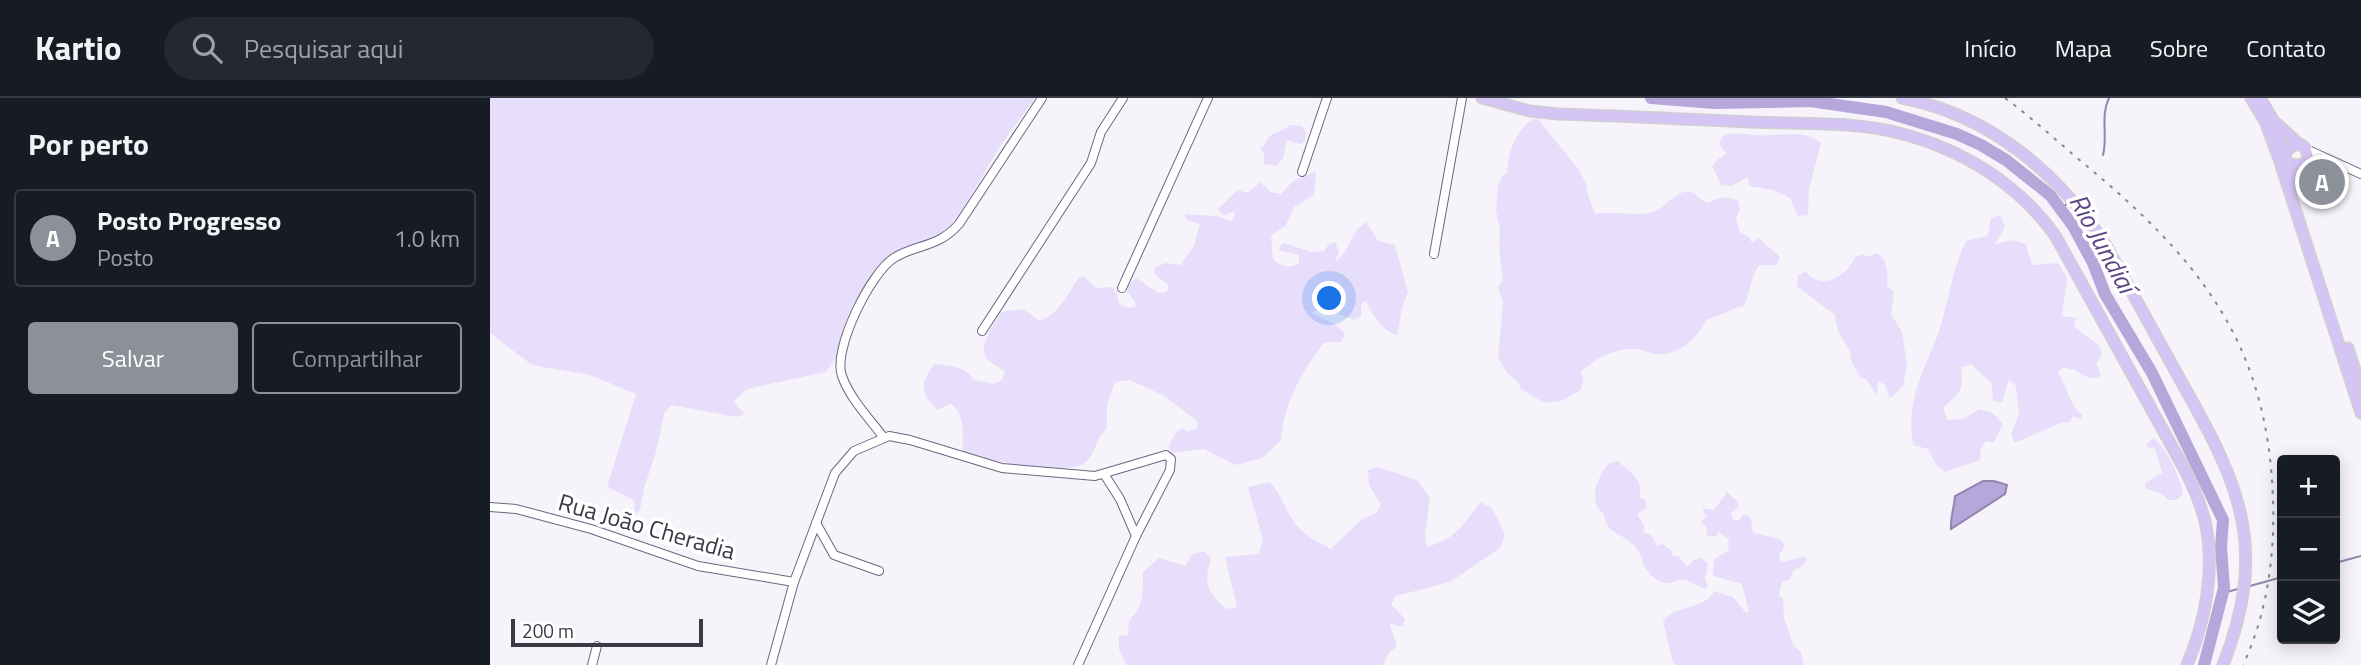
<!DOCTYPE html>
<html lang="pt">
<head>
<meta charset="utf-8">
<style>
	:root { --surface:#171b24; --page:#242831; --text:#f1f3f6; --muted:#9ea1a6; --line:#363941; --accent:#8c9099 }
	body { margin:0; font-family:"Titillium Web",sans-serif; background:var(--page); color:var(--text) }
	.controls { position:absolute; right:21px; bottom:21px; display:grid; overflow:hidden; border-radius:7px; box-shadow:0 4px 18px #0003 }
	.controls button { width:63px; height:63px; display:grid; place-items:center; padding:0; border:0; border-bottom:2px solid var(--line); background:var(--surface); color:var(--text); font:35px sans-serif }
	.scale { position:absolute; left:21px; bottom:18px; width:192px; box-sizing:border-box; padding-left:7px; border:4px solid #3c3844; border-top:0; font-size:19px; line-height:24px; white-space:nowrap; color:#3c3844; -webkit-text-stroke:5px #fff; paint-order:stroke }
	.you { position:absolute; left:840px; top:201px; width:24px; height:24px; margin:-18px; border:5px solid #fff; border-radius:50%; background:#1a73e8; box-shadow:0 0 0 10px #1a73e833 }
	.badge { display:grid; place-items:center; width:46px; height:46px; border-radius:50%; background:var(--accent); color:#fff; font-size:23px; font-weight:700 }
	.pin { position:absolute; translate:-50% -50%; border:4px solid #fff; box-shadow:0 2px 7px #0006 }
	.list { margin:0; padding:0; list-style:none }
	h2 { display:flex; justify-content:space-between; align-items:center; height:91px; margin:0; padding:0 28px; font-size:30px }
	h2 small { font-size:23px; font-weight:400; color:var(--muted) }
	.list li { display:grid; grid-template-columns:46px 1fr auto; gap:21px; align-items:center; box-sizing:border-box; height:98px; margin:0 14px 14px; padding:0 14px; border:2px solid var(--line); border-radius:7px }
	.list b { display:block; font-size:26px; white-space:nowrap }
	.list p { margin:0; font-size:23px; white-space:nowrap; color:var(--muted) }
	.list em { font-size:23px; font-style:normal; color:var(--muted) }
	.actions { display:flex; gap:14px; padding:21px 28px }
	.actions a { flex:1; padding:16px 0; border:2px solid var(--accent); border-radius:7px; text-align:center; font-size:24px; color:var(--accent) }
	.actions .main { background:var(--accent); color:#fff }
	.icon { flex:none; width:38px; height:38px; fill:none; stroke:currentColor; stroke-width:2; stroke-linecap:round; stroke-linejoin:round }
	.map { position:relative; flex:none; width:1871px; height:567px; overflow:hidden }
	header { display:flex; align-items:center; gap:42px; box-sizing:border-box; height:98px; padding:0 35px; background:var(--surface); border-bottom:2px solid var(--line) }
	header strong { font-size:33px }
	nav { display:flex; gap:38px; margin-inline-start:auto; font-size:24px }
	.search { width:490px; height:63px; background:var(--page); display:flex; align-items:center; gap:18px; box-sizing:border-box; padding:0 24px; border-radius:38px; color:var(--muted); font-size:26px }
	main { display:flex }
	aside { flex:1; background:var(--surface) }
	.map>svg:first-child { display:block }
	.green { fill:#e6defa }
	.water { fill:#b6a7da; stroke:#9186ad; stroke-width:2 }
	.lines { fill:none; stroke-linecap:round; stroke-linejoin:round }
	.stream { stroke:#9186ad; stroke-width:2 }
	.river { stroke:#b6a7da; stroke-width:12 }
	.minor-casing { stroke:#6d6681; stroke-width:10 }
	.major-casing { stroke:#d0cfd2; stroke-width:13 }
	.minor { stroke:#fff; stroke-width:8 }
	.major { stroke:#d4c5f4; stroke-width:10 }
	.rail { stroke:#8b8791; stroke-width:2; stroke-dasharray:3.5 7; stroke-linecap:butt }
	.labels { text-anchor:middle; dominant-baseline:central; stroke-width:7; stroke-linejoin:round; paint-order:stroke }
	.street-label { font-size:24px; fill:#3c3844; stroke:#fff }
	.water-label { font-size:26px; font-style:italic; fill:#5b4585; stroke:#fff }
</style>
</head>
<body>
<header>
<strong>Kartio</strong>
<div class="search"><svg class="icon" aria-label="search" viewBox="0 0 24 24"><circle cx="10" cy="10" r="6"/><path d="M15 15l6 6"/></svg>Pesquisar aqui</div>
<nav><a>Início</a><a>Mapa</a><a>Sobre</a><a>Contato</a></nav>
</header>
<main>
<aside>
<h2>Por perto<small></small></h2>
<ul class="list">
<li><span class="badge">A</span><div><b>Posto Progresso</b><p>Posto</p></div><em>1.0 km</em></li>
</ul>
<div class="actions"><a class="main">Salvar</a><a>Compartilhar</a></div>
</aside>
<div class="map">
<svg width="1871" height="567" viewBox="0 0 1871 567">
	<rect width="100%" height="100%" fill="#f6f4fa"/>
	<g class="green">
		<path d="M0,0h545l-34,47 -42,70 -17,19 -51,21 -17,19 -22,33 -10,26 -5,23 -11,16 -79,17 -13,12 10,13 -7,3 -66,-12 -7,8 -8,39 -12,36 -4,21 -5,7 -1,-16 -27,-13 29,-93 -46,-19 -58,-10 -42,-32z"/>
		<path d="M1047,20l42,52 7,13 2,12 7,19c17,-3 45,3 61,-3 11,-5 19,-20 32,-19 7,0 13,8 19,11l16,-6 15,3 2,9 -4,9 4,15 9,4 3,6 7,-5 21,19 -3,8h-18c-10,16 -8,26 -15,41 -15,2 -21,10 -37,13 -11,20 -28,37 -51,35 -7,-1 -14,-5 -21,-5 -20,-1 -41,10 -54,23l2,9 -2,9 -20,11 -17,2 -23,-14 -3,-7 -11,-9 -9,-16 5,-54 -5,-16 5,-7 -4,-31 1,-19 -4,-20 2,-23 4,-11 5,-3c1,-21 9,-47 30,-55z"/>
		<path d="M800,27l12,1 4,7 -1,9 -4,2 -14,-4 -4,18 -6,8 -13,-2v-10l-4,-7 4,-1c8,-18 13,-10 26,-21z"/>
		<path d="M1248,35c10,1 19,3 29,2 19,0 38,-5 54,8l-12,46 -1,26 -10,1 -8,-18 -16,-8 -25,-4 -1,-9 -16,9 -11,-1 -9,-19 6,-7 8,-5 -7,-11 6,-9z"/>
		<path d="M826,73l-2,24 -20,12 -8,18 -15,11 2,23c8,7 16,11 26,4v-8l-21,-5 5,-7 29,9 12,-1 5,-7 6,-2 4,10 -4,9c16,-8 15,-30 31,-39l12,19 17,4 13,48c-9,17 -6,25 -11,42 -14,-3 -25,-21 -31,-34l-5,3v12l-7,4 -28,-11 -16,3 24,12 11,9 -4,9h-16c-23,28 -42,63 -44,99l-19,17 -26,7 -32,-16 -31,4 -5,-6 8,-14 6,-5 6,4 9,-4v-7l-33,-25 -34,-16 -15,2 -8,22v24c-13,12 -11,28 -24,36 -23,13 -93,-5 -120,-10 -1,-19 3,-38 -12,-51l-13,7c-18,-16 -19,-27 -3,-46 16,2 29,1 39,16l20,4 8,-4 3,-8c-5,-5 -14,-8 -18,-13 -10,-14 8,-34 14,-47l22,-3 17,12c21,-9 27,-26 39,-44h6l11,11 16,-1 5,7 2,10 10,4 7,-2 -2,-6 -7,-8 2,-7 7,-7 22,15 8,-1 3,-6 -15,-13 2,-6 10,-4 14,2 14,-19 6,-22 -13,-4 -2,-6 31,2 16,5 4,-10 -13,4 -5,-6 20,-19 9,3 14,-11 9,10 11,2 12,-13z"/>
		<path d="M1510,117l5,12 -10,17 18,-4 13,4 6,21 26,-2 9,15 -5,38 14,2 -2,9 26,19 2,9 -6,8 4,10 -1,5c-20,1 -19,-11 -38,-10l-3,5c10,14 11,31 24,42l-1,4 -8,-3 -3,6 -9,1 -47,20 -3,-9 8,-20 -3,-28 -7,-6 -7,22 -9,-1 -1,-17 -21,-20 -10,3c3,25 0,24 -18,41l5,12 15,-1 17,-10 13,4 10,11 -9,19 -8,-2 -5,7 -1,12 -35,12 -8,-6 -9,-17 -15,-4c-8,-52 14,-75 28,-120 8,-29 12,-57 25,-84l22,-5 3,-18z"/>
		<path d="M1387,155c11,7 11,21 10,33l7,6 -3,22 11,18 5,33 -4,21 -13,12 -5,-13 -7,-4 -1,15 -11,-17 -5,-1 -10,-17 -1,-10 -12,-20 -3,-16 -38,-29 1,-11 8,-4c14,21 42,5 49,-14l7,-3 5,3z"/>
		<path d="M1664,340c14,14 25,36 29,56l-7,6h-8l-6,-6 -17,-6v-5l17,-10 -7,-24 -8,-2 1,-5z"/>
		<path d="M1128,363c11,10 27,20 21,36l7,3v8l-9,6 7,12 -1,6c9,2 11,6 14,14l6,-2 9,7v5h6l9,11 8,-8 6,-1 7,5 -3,16 3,8 -2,2c-8,-2 -15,-8 -21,-9 -7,-2 -11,3 -17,3 -13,0 -20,-11 -26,-21l1,-4c-5,-7 -9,-14 -17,-19 -12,-8 -19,-8 -22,-25 -18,-13 -6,-37 5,-51z"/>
		<path d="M888,369l39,13 13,18 -5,35 2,14c28,-8 36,-21 53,-45l12,6 13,27 -5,13 -50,34 -54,14 -5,8 14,15 -2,8 -14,-4 8,23 -8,7 -6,12h-257l-7,-16v-13l9,-1 1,-15c15,-13 14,-30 14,-48l16,-14 27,8 5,-11 13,-4 7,8c-8,25 -4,32 15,50l11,-2 -12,-50 34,-3 4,-14 -15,-53 22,-5c11,12 15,27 24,40 9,12 23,20 37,27l31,-30 14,-6 5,-8 -12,-20 -1,-15z"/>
		<path d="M1237,394l11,10 1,5 -8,7 3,7 6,-1 2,-5 5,-1 4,5 2,14 27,6 4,5 -1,6 -4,4 1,6 4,2 21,-6 2,3 -3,5 -11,7 -3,8 -8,3 -3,13 4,4 1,19 10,28 7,6 3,13h-128l-3,-3 -10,-40c12,-19 42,-11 51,-31l19,6 13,16 3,-1 -7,-28 -29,-8 1,-17 16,-9 -2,-3 1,-7 -10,-8 -3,4h-10l2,-6 -7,-9 7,-5 -4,-2 -1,-6 11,2z"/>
	</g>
	<path class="water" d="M1493,383h11l13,4 -2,9 -54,35c-1,-10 3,-21 4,-33z"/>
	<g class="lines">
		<g class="stream">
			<path d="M1613,57c5,-19 -3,-39 6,-57"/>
			<path d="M1572,111l6,-7"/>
			<path d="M1845,465l26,-7"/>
			<path d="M1760,488l32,-9"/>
			<path d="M1733,495l15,-4"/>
		</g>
		<path class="river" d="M1161,0l64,5 95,-2 76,11 71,22 24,11 25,15 44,35 23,31 20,37 12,31 47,79 71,147 -2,27 3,41 -20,77"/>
		<defs>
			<g id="minor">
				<path d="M1816,51l55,25"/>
				<path d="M812,74l25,-74"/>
				<path d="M944,156l28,-156"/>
				<path d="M632,190l86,-190"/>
				<path d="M492,233l109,-168 10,-31 22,-34"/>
				<path d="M394,340c-14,-19 -34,-39 -42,-62 -10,-26 29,-104 52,-118 22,-14 44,-10 65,-34l83,-126"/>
				<path d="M614,376l16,25 16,37"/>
				<path d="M0,409l26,2 75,20 107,37 96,16"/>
				<path d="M326,425l18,32 45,16"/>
				<path d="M102,567l5,-19"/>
				<path d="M281,567l23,-83 41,-109 19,-22 35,-15 21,4 92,28 93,8 71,-21 5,4 -1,11 -34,66 -58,129"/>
			</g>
			<g id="major">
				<path d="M992,0l48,13 28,3c64,2 128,5 192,8 49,2 102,-1 149,11 63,16 120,51 157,104l129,233c9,18 17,36 21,56 9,46 -1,96 -19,139"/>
				<path d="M1412,0c89,17 157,76 205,149 25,45 50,90 75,136 58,102 87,165 41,282"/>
				<path d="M1761,0l14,23 14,38 82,254"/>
				<path d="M1770,0l12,20 22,65"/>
				<path d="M1785,24l24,22"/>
				<path d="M1791,59l12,-12h9l4,4 2,10 -5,6 -17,-1"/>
				<path d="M1858,250l13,41"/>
			</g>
		</defs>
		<use href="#minor" class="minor-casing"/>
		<use href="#major" class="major-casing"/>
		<use href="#minor" class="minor"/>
		<use href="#major" class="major"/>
		<path class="rail" d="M1515,0c27,20 52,43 77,64 116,96 186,180 191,338 2,56 -6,114 -30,165"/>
	</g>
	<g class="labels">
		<g class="street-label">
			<text transform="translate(157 428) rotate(16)">Rua João Cheradia</text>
		</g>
		<g class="water-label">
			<text transform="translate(1613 145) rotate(61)">Rio Jundiaí</text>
		</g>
	</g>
</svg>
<div class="controls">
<button>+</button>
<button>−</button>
<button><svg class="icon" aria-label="layers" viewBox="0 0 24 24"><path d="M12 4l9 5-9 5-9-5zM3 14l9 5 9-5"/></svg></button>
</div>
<div class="scale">200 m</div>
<div class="you"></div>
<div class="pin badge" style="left:1832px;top:84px">A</div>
</div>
</main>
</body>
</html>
